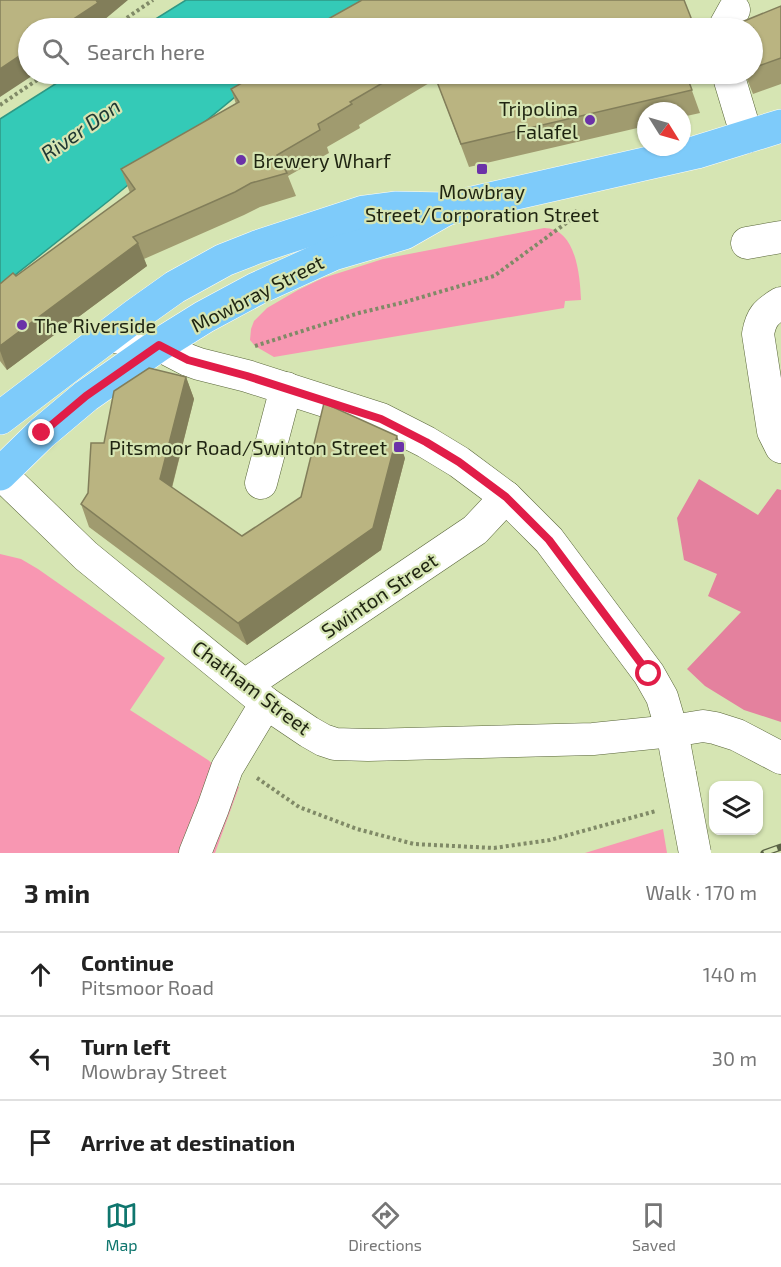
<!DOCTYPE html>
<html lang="en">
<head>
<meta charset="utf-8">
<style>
	:root { --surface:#fff; --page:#f6f6f6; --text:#222; --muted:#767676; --line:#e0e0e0; --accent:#0f766e }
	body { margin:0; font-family:"Exo 2",sans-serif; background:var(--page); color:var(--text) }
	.controls { position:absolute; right:18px; bottom:18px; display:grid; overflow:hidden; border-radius:12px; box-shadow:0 2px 4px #0004 }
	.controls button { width:54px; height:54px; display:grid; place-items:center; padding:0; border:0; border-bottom:2px solid var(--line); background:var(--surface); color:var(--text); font:30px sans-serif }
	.compass { position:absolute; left:637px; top:102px; width:54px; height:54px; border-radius:50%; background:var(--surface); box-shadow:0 2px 4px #0004; rotate:127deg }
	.stop { position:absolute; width:18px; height:18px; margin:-14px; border:4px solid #e11d48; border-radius:50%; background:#fff }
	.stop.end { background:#e11d48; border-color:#fff; box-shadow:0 2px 6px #0008 }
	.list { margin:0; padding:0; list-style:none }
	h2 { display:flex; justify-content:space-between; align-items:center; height:78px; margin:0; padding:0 24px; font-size:26px }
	h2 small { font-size:20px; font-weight:400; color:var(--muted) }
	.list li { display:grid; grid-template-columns:39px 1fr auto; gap:18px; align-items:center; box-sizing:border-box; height:84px; padding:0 24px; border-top:2px solid var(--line) }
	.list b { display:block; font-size:22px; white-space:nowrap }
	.list p { margin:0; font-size:20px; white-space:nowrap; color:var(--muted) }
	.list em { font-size:20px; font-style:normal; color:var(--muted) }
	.icon { flex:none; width:33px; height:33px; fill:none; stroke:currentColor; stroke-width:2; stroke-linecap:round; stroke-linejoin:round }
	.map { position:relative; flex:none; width:781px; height:853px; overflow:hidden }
	.search { position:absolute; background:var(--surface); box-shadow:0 2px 4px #0004; left:18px; right:18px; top:18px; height:66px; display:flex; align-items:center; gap:15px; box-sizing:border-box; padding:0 21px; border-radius:33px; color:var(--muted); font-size:22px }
	.sheet { height:330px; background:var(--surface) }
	nav { display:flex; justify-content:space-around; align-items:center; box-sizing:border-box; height:84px; border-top:2px solid var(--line); background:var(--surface); font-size:16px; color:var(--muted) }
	nav a { display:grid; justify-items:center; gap:3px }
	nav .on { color:var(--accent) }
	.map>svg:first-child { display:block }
	.green { fill:#f897b2 }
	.forest { fill:#e4819e }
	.water { fill:#34cab7; stroke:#2e9885; stroke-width:1.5 }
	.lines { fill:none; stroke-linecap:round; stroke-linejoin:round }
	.minor-casing { stroke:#586538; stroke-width:33 }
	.major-casing { stroke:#fff; stroke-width:34 }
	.path { stroke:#808a67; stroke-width:4; stroke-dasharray:3 3; stroke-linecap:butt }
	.minor { stroke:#fff; stroke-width:32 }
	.major { stroke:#7ecbfa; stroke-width:33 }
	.rail-casing { stroke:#596245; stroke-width:7 }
	.rail { stroke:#d6e5b3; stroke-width:4.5; stroke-dasharray:14; stroke-linecap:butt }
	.minor-bridge-casing { stroke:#586538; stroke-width:33; stroke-linecap:butt }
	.minor-bridge { stroke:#fff; stroke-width:32 }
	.wall { fill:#a09b6f }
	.shaded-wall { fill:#827e5a }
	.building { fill:#bab481; stroke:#827e5a; stroke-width:1.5 }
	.route { stroke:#e11d48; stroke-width:8 }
	.poi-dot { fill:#6b32a8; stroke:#d6e5b3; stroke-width:2 }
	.labels { text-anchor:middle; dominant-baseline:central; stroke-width:4.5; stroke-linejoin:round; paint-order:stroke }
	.poi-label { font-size:20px; fill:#1f2411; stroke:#d6e5b3; text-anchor:end }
	.street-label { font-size:20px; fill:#1f2411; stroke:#d6e5b3 }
	.water-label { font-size:21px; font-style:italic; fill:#1f3733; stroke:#d6e5b3 }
</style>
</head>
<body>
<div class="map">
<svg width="781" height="853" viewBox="0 0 781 853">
	<rect width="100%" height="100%" fill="#d6e5b3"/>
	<g class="green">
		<path d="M544,228c32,0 36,47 37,72l-16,1 -1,7 -290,49 -19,-11 -5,-6 1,-11 3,-8 13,-13 31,-18 25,-12 60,-19z"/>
		<path d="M0,554l21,5 17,10 127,89 -35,52 78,50 31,27 -24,66h-215z"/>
		<path d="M663,829l4,24h-82z"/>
	</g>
	<path class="forest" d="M699,479l59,36 19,-26 4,1v232l-37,-12 -39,-24 -18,-17 54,-57 -33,-16 9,-22 -33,-14 -7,-42z"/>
	<g class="water">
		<path d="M186,0h193l-46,28h-192z"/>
		<path d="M71,74h192l-152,125 -111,88v-168z"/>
	</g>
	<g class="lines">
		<defs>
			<g id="minor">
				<path d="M724,28l10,-18"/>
				<path d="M728,74l19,63"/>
				<path d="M747,243l34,-6"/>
				<path d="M781,303c-15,9 -20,14 -23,31l15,97 8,16"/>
				<path d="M109,336l50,9 29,15 11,4 48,12 134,43 45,23 33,20 47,35 43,43 100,134 13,23 10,34 8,43"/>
				<path d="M0,473l86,83 180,147 43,29 14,8 12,4 33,1 225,-6 79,-8 31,-5 12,2 22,7 44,23"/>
				<path d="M261,483l25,-95"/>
				<path d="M245,685l230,-155 31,-33"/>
				<path d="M195,853l18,-45 14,-40 39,-65"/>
			</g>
			<g id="major">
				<path d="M0,418l137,-104 38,-27 49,-27 33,-13 107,-35 31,-4 51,1 251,-57 84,-26"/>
				<path d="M0,474l42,-41 44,-37 73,-51 45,-28 52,-28 77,-35 71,-21 42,-24"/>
			</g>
		</defs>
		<use href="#minor" class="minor-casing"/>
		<use href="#major" class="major-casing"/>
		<g class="path">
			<path d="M112,28l41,-28"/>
			<path d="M0,105l46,-31"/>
			<path d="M255,346l104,-33 46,-11 89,-26 79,-58 4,-8"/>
			<path d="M257,778l42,29 58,22 57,15 80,4 56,-8 106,-29"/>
		</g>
		<use href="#minor" class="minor"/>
		<use href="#major" class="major"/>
		<defs>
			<path id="rail" d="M764,853l17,-6"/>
		</defs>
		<use href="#rail" class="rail-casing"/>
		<use href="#rail" class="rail"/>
		<defs>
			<path id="minor-bridge" d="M680,774l15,79"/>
		</defs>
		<use href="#minor-bridge" class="minor-bridge-casing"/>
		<use href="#minor-bridge" class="minor-bridge"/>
	</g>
	<g class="wall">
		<path d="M781,6v78l-28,10 -8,-20h8v-46z"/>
		<path d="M258,74h428l14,39 -18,4v-6h-36v15l-177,41 -33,-88 -77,46 1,3 -33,19 2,6 -41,23 8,20 -36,11 -16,8 -100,44 3,7 -140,104 -7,-9v-77l16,-8 114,-83 -9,-24 115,-65 -5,-15z"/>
		<path d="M186,377l8,22 -22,89 70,48 163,-78 -24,92 -134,95 -158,-118 -8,-23 7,-11 16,-50z"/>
	</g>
	<g class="shaded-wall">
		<path d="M95,0h33l-24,20 2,5 -5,3h-41z"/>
		<path d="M28,50v24h7l-35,23v-28z"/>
		<path d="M138,243l9,23 -140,104 -7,-19v-5z"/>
		<path d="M186,377l8,22 -26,103 -8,-23z"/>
		<path d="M397,436l8,22 -24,92 -134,95 -9,-22z"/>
	</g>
	<g class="building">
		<path d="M0,0h96l2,3 -38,25h-32v22l-28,19z"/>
		<path d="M362,0h322l11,28h-383z"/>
		<path d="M781,6v52l-28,10v-40h-26z"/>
		<path d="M258,74h140l-48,28 2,2 -34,20 2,6 -43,25 10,18 -36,10 -16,9 -102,45 5,6 -138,103v-62l13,-11 3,3 119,-87 -14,-20 118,-67 -8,-13z"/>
		<path d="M434,74h252l6,16 -231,54z"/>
		<path d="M149,368l37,9 -26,102 82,57 59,-39 23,-94 73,33 -24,92 -135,95 -157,-119 7,-11 3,-50h13l10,-52z"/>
	</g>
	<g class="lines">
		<path class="route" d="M42,433l44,-37 73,-51 29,15 11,3 48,13 134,43 45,23 33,20 47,35 43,43 100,134"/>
	</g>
	<g class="poi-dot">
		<circle cx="590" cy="120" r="6"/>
		<circle cx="241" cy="160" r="6"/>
		<rect x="476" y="163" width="12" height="12" rx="3"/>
		<circle cx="22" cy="325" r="6"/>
		<rect x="393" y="441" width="12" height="12" rx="3"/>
	</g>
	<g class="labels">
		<g class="poi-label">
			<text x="578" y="108">Tripolina<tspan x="578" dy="23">Falafel</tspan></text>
			<text x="253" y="160" text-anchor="start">Brewery Wharf</text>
			<text x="482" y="191" text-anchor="middle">Mowbray<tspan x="482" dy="23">Street/Corporation Street</tspan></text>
			<text x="34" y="325" text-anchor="start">The Riverside</text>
			<text x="387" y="447">Pitsmoor Road/Swinton Street</text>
		</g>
		<g class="street-label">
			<text transform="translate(257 293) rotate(-27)">Mowbray Street</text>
			<text transform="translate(379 595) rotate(-34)">Swinton Street</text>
			<text transform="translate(252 687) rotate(37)">Chatham Street</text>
		</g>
		<g class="water-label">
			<text transform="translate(80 129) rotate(-35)">River Don</text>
		</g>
	</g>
</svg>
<div class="controls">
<button><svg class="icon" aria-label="layers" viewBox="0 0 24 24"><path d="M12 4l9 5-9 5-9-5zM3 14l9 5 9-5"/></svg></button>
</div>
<svg class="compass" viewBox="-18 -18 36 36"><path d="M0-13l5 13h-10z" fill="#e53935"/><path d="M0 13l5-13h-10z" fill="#767676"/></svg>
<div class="stop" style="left:649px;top:674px"></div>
<div class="stop end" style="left:42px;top:433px"></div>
<div class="search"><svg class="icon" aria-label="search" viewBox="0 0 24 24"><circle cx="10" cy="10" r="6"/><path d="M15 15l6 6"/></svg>Search here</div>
</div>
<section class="sheet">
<h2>3 min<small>Walk · 170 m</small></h2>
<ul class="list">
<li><svg class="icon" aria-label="ahead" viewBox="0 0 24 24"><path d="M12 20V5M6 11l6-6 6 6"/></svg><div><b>Continue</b><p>Pitsmoor Road</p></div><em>140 m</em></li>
<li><svg class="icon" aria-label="left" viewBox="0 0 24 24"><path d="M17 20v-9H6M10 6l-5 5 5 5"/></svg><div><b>Turn left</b><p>Mowbray Street</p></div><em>30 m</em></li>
<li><svg class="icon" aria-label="arrive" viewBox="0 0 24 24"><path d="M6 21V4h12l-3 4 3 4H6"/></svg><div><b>Arrive at destination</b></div></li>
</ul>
</section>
<nav>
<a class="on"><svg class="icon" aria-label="map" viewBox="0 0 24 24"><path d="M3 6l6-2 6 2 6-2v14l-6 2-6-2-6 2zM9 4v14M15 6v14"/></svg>Map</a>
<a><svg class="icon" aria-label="directions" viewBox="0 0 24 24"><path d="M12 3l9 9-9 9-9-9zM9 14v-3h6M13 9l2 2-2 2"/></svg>Directions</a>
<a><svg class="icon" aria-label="saved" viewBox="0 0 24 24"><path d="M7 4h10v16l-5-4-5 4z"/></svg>Saved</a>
</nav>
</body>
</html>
